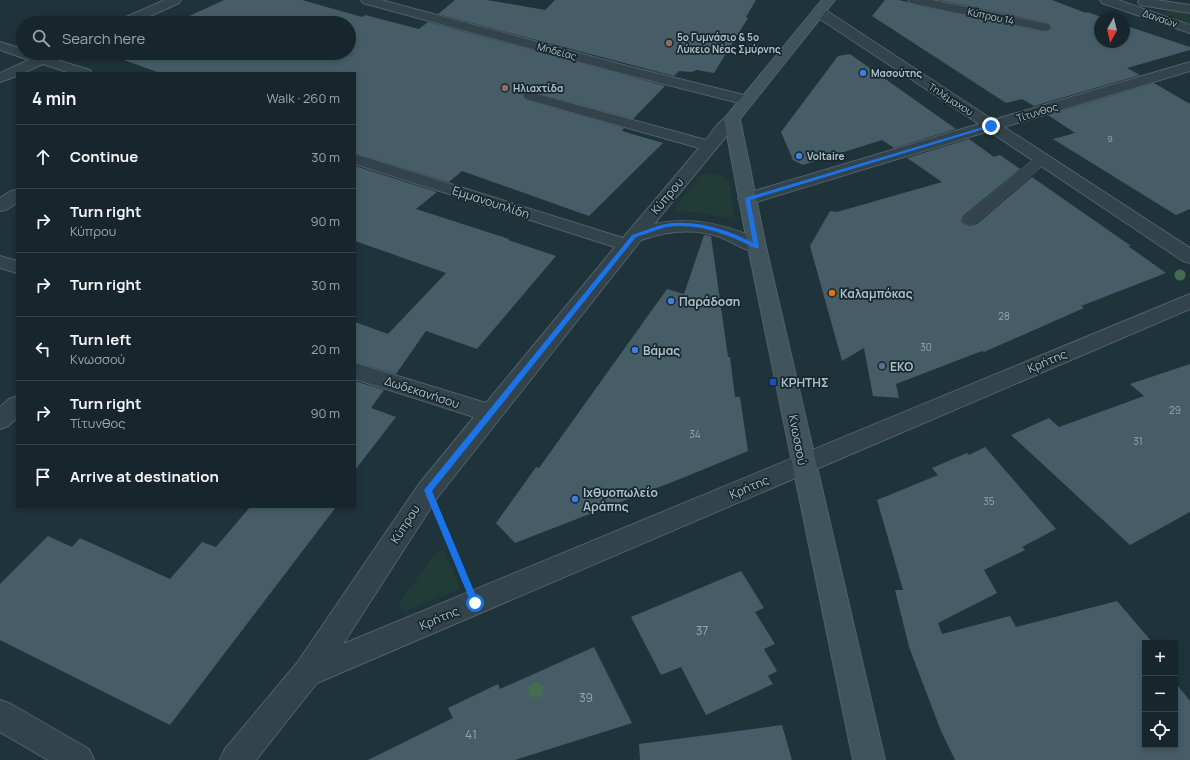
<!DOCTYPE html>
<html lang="en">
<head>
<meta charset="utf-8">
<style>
	:root { --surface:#17262c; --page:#202e34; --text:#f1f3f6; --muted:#9ea5a9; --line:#364348 }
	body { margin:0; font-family:Manrope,sans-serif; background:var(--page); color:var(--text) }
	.controls { position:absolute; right:12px; bottom:12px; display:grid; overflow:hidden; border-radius:0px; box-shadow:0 2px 6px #0003 }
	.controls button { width:36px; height:36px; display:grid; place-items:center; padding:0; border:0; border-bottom:1px solid var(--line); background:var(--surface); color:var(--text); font:20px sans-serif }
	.compass { position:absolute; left:1094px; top:12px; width:36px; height:36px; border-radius:50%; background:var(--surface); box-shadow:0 2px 6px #0003; rotate:188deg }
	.stop { position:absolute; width:12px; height:12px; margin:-9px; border:3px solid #1a73e8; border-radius:50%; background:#fff }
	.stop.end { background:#1a73e8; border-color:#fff; box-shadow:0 1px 4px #0008 }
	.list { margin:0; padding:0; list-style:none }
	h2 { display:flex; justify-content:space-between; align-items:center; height:52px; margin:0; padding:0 16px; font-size:17px }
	h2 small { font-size:13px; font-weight:400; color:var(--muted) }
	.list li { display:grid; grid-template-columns:26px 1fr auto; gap:12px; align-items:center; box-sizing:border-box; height:64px; padding:0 16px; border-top:1px solid var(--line) }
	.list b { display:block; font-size:15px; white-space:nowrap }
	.list p { margin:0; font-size:13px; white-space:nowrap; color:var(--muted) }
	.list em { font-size:13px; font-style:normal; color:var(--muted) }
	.icon { flex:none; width:22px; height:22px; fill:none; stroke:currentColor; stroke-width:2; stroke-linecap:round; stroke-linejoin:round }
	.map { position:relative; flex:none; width:1190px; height:760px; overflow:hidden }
	.search { position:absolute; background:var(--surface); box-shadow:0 2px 6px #0003; left:16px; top:16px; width:340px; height:44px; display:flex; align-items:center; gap:10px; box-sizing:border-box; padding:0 14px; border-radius:22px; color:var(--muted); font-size:15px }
	.panel { position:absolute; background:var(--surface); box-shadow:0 2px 6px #0003; left:16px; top:72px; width:340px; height:436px; border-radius:0px }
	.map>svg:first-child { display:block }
	.green { fill:#213c37 }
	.building { fill:#465d67 }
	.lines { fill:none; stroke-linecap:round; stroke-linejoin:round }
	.lane-casing { stroke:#506169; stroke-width:1 }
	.street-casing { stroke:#506169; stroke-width:2 }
	.secondary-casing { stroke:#506169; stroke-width:2 }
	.path { stroke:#3f5854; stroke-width:3; stroke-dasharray:4 4; stroke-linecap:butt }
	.lane { fill:#33434b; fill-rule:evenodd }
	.street { fill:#33434b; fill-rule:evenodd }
	.secondary { fill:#40545e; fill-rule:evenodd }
	.tree { fill:#466c50 }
	.route { fill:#1a73e8 }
	.education-dot { fill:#8d6e63; stroke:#18282f; stroke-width:1.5 }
	.shop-dot { fill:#3f7fe0; stroke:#18282f; stroke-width:1.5 }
	.food-dot { fill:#e8710a; stroke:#18282f; stroke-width:1.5 }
	.service-dot { fill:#5c6f8a; stroke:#18282f; stroke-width:1.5 }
	.transit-dot { fill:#1a4fb4; stroke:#18282f; stroke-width:1.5 }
	.labels { text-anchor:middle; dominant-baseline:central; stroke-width:3.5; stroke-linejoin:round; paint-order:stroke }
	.far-number-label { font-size:9px; fill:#93a6af }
	.far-street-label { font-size:10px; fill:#adbfc7; stroke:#18282f }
	.far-poi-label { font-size:10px; font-weight:bold; fill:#adbfc7; stroke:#18282f; text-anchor:start }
	.number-label { font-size:10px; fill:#93a6af }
	.street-label { font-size:12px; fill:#adbfc7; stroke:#18282f }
	.poi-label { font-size:12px; font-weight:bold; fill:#adbfc7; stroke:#18282f; text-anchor:start }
	.near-number-label { font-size:12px; fill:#93a6af }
</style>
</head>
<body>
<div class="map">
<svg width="1190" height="760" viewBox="0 0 1190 760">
	<rect width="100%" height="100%" fill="#1f333b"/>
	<g class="green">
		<path d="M1169,10l21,2v12l-21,-8 -4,-3v-2z"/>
		<path d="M706,173c9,1 17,2 23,9l6,38 -31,-7 -31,-2 25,-34z"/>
		<path d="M444,549l16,40 -56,23 -5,-9 37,-50z"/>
	</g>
	<g class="building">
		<path d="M224,0h78l60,17 3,-2 54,14 9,-7 237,64 -32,33 -103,-28 -5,1 -3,3 3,5 99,28 -2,3 41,12 -74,73 -127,-45 -13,11 -94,-29v-80h-195l-53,-19 242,-1v-30h-175z"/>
		<path d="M455,0h32l58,10 10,-10h201l-10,17 2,1 -34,55 -17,-3 -6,2 -12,-1 -5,5 -236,-62z"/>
		<path d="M885,0h14l8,2 7,3 130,27 5,-1 3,-3 -3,-5 -110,-23h113l34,13 1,-1 18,6h-5v24h24v-17l66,22v3l-63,18 13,7 -106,31 -12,-7 -16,4 -134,-87z"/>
		<path d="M850,54l106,75 -62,19 -12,-8 -79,25 -10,-5 -12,-28 57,-76z"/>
		<path d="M1154,83l36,21v105l-14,6 -123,-76 22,-6 -27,-18z"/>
		<path d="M969,139l25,18 6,-2 20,14 -57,47 -2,5 3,3 6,2 7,-2 55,-47 99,69h-3l38,27 -85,33 3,2 -100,44 -2,-1 -86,33 3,14 -26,-2 -9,-48 -22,13 -32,-115 20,-35 7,1 105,-30 -35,-24z"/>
		<path d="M355,166l82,26 -21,17 93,30 -1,1 48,16 -79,93 -51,-18 -30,43 -41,-12v-40l33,12 58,-61 -91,-32z"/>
		<path d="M704,235l7,1 17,121h2l5,40h5l8,54 -63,26 -170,66 -19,-20 40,-56 3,1 128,-179 17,5z"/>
		<path d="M1190,364v148l-60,33 -119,-110 38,-17 10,9 85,-31 -14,-12z"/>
		<path d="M355,381l29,9 -13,18 25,9 -41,53z"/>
		<path d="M985,447l71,82 -34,18 3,3 -41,20 13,23 -59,30 4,11 68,-18 6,11 101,-26 36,42h-8v102h30v-63l15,19v59h-235l-14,-29 -32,-84 -14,-57h8l-26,-90 61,-25 -6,-7 35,-15 2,2z"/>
		<path d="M250,507h86l-166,218 -170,-85v-56l48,-48 24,11 8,-9 90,41 32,-37 14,5z"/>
		<path d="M741,571l23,37 -9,4 20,32 -11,5 13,22 -9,5 5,8 -67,31 -25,-48 -20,8 -30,-58z"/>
		<path d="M594,647l38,76 -117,37h-147l85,-42 -5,-10 50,-24 2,5z"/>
		<path d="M782,725l10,35h-152l-1,-16z"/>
	</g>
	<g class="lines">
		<defs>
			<path id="lane" d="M1042,155l5,1 2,3 -2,3 -71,61 -6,2 -6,-2 -2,-3 2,-3 73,-61z"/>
			<g id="street">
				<path d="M165,0h16l-2,3 -44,20h-18l2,-3z"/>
				<path d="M361,0h20l246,66 125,31 3,3 -3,3 -5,2 -130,-33 -254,-69z"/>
				<path d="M908,0h24l112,23 5,1 2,3 -2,3 -5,1 -130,-27 -4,-1z"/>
				<path d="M1100,0h18l72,25v8l-88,-30z"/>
				<path d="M1139,0h17l34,5v8l-50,-8 -2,-3z"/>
				<path d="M819,8l5,1 169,111 197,-58v9l-186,56 186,121v15l-7,-2 -194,-130 -236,72 -6,1 -6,-1 -3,-4 3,-4 238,-71 -165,-109 -1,-3 1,-3z"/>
				<path d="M0,42l23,7v4l30,1 2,3 -1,2 36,11 2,3h-22l-27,-9 -20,9h-6v3l-17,6v-9l29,-13 -29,-10z"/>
				<path d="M530,92l176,48c8,-10 17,-28 32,-24l2,3 -2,3 -84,102c32,-7 62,-2 92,10 7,3 16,6 20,13l-2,4c-15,4 -30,-9 -44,-14 -26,-9 -53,-6 -79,3l-204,258 -94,146 847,-350v15l-873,374 -61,77h-36l5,-11 72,-86 122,-179 55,-67 -119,-38v-16l131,40 129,-156 -260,-83v-10l268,84 76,-90 -174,-49 -2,-3 2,-3z"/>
				<path d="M17,190v13l-11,7 -6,1v-13l11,-7z"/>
				<path d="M0,256l17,5v12l-17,-5z"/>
				<path d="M17,396v22l-9,8 -8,3v-22l9,-8z"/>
				<path d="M0,700l11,4 78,45 5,11h-46l-48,-28z"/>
			</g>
			<path id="secondary" d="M822,0h13l-95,119 26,128 119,513h-32l-105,-513 -24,-128z"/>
		</defs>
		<use href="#lane" class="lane-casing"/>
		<use href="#street" class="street-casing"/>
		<use href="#secondary" class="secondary-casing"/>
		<path class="path" d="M441,522l23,54"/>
		<use href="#lane" class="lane"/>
		<use href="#street" class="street"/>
		<use href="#secondary" class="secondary"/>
	</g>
	<g class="tree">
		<circle cx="1180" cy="275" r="5.5"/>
		<circle cx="536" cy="690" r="8"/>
	</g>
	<path class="route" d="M990,125l4,1 -244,74 9,48h-4c-28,-14 -61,-27 -92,-20 -9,3 -18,6 -27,9l-204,254 47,112 -4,3 -3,-1 -48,-115 208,-255c10,-3 19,-7 29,-10 30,-7 66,4 92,18l-8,-45z"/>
	<g class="education-dot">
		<circle cx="669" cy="43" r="4"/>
		<circle cx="505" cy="88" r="4"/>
	</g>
	<g class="shop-dot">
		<circle cx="863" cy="73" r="4"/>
		<circle cx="799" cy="156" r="4"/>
		<circle cx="671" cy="301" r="4"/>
		<circle cx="635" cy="350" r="4"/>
		<circle cx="575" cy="499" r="4"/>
	</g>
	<circle class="food-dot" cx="832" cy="293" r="4"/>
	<circle class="service-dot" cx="882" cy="366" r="4"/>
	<rect class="transit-dot" x="769" y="378" width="8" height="8" rx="2"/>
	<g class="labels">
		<g class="far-number-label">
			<text x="1110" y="138">9</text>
		</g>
		<g class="far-street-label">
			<text transform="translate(991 16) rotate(12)">Κύπρου 14</text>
			<text transform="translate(1160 18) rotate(19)">Δαναών</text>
			<text transform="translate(557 51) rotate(15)">Μηδείας</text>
			<text transform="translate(951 99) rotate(33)">Τηλέμαχου</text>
			<text transform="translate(1037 112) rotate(-17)">Τίτυνθος</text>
		</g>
		<g class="far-poi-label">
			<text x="677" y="37">5ο Γυμνάσιο &amp; 5ο<tspan x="677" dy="12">Λύκειο Νέας Σμύρνης</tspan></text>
			<text x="871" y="73">Μασούτης</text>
			<text x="513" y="88">Ηλιαχτίδα</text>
			<text x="807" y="156">Voltaire</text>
		</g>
		<g class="number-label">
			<text x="1004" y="316">28</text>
			<text x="926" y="347">30</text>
			<text x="1175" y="410">29</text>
			<text x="695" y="434">34</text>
			<text x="1138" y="441">31</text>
			<text x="989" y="501">35</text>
		</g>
		<g class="street-label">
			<text transform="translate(667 196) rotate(-50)">Κύπρου</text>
			<text transform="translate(491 202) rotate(18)">Εμμανουηλίδη</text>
			<text transform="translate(1047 361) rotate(-23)">Κρήτης</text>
			<text transform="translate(422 392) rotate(18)">Δωδεκανήσου</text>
			<text transform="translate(798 440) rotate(79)">Κνωσσού</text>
			<text transform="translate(749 487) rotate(-23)">Κρήτης</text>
			<text transform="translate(405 524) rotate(-57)">Κύπρου</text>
			<text transform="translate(439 618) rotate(-23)">Κρήτης</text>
		</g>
		<g class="poi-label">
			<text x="840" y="293">Καλαμπόκας</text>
			<text x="679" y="301">Παράδοση</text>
			<text x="643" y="350">Βάμας</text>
			<text x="890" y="366">EKO</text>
			<text x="781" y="382">ΚΡΗΤΗΣ</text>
			<text x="583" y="492">Ιχθυοπωλείο<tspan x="583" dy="14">Αράπης</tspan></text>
		</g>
		<g class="near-number-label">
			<text x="702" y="630">37</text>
			<text x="586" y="697">39</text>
			<text x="471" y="734">41</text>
		</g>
	</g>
</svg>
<div class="controls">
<button>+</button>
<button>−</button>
<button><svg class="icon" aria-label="locate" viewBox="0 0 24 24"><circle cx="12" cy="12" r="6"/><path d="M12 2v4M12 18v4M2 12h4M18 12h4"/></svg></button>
</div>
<svg class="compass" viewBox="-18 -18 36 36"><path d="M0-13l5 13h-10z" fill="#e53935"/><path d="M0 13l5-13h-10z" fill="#9ea5a9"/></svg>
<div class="stop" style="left:475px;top:603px"></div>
<div class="stop end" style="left:991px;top:126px"></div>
<div class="search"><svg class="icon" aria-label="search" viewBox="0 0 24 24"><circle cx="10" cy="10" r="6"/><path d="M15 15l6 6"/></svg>Search here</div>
<section class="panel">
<h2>4 min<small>Walk · 260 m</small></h2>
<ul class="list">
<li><svg class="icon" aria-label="ahead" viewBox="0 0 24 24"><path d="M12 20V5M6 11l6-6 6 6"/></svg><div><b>Continue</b></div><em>30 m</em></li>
<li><svg class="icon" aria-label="right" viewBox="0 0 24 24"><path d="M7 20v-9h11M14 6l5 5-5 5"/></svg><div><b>Turn right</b><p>Κύπρου</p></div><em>90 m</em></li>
<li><svg class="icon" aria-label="right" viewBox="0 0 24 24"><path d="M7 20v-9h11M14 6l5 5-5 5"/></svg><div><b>Turn right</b></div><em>30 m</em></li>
<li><svg class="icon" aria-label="left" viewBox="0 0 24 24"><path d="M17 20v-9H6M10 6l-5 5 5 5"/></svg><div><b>Turn left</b><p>Κνωσσού</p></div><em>20 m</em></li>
<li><svg class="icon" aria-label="right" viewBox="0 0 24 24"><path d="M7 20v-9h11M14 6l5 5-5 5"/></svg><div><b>Turn right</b><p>Τίτυνθος</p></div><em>90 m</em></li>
<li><svg class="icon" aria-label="arrive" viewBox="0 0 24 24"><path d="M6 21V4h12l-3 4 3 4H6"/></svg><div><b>Arrive at destination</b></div></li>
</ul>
</section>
</div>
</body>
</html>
